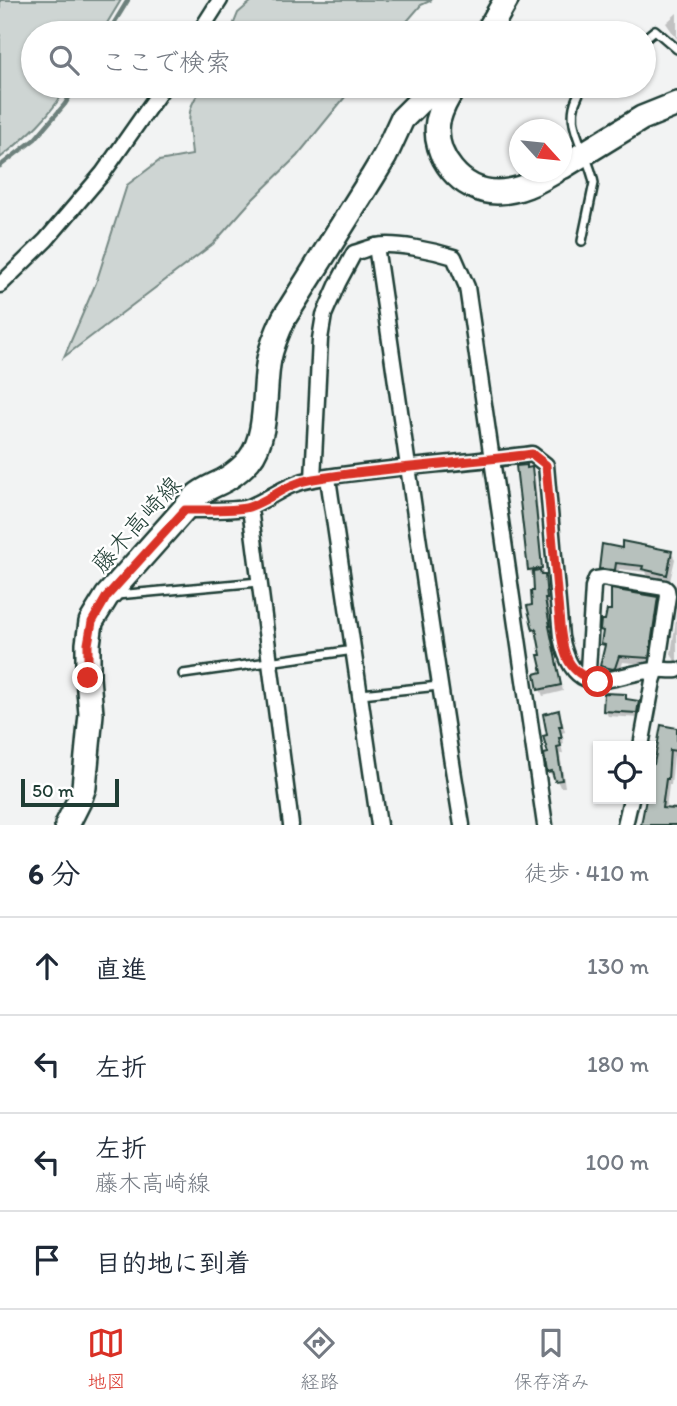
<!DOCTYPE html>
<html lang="ja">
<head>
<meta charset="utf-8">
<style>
	:root { --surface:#fff; --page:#f2f2f3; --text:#1f2937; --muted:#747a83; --line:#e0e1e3; --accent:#d93025 }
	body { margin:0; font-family:Itim,"Klee One",sans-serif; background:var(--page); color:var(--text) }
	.controls { position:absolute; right:21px; bottom:21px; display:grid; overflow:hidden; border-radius:0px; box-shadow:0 2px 5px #0004 }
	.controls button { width:63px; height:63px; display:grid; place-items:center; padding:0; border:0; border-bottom:2px solid var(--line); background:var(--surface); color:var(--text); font:35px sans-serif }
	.compass { position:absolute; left:509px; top:119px; width:63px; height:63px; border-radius:50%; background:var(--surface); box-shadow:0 2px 5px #0004; rotate:117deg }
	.scale { position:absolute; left:21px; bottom:18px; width:98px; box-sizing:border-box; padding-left:7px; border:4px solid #1f3d34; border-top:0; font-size:19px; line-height:24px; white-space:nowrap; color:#1f3d34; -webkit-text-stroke:5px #fff; paint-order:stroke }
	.stop { position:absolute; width:21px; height:21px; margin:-16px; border:5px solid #d93025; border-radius:50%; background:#fff }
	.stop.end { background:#d93025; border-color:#fff; box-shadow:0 2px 7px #0008 }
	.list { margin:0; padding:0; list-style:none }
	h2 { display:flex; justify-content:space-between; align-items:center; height:91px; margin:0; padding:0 28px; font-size:30px }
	h2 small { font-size:23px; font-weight:400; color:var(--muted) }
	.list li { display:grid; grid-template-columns:46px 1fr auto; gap:21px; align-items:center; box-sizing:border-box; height:98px; padding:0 28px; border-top:2px solid var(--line) }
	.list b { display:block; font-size:26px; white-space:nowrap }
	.list p { margin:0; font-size:23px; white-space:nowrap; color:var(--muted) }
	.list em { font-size:23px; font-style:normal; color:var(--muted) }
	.icon { flex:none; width:38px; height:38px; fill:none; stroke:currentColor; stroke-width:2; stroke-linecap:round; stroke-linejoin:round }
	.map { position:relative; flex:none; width:677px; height:825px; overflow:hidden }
	.search { position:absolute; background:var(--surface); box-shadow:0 2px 5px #0004; left:21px; right:21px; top:21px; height:77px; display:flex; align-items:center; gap:18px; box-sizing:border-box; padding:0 24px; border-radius:38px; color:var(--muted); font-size:26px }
	.sheet { height:483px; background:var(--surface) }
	nav { display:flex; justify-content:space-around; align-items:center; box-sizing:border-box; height:98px; border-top:2px solid var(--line); background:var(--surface); font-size:19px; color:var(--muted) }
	nav a { display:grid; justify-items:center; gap:4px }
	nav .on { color:var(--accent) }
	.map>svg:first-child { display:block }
	.green { fill:#ced5d3; stroke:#768984; stroke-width:2 }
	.shadow { fill:#0003 }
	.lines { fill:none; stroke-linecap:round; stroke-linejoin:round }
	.stream { stroke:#6d807b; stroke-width:4.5 }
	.building { fill:#b7c1bd; stroke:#1f3d34; stroke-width:2 }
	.lane-casing { stroke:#1f3d34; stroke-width:12 }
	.street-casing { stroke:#1f3d34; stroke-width:19 }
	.primary-casing { stroke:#1f3d34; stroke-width:28 }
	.lane { stroke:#fff; stroke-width:7 }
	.street { stroke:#fff; stroke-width:14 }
	.primary { stroke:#fff; stroke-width:23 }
	.route { stroke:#d93025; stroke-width:9 }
	.labels { text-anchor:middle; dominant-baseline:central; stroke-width:5; stroke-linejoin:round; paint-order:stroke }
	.street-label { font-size:24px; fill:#1f3d34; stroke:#fff }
</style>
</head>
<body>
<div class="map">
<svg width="677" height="825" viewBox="0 0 677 825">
	<rect width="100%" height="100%" fill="#f2f3f3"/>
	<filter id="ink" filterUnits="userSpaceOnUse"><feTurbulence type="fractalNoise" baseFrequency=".0143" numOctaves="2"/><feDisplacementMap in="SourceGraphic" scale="14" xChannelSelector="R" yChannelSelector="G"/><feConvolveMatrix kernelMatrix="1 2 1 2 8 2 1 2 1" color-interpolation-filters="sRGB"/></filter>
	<g filter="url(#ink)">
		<g class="green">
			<path d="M0,0h121l-20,33h-68v53h35c-19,31 -39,49 -68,72z"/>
			<path d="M253,0h179l-11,5 -24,28h-167l8,-20z"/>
			<path d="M206,86h148l-57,70 -45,44 -39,44 -149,113 32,-74 31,-98 32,-24 33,-6c-2,-27 -10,-49 14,-69z"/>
		</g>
		<g class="shadow">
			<path d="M677,13v26l-11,-16z"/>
			<path d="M526,467l2,2h3l4,7 8,99 5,8 1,22h-1l5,27 -2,1 12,58 -20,5 -3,-7 4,-15 -1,-18 -5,-21 -4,-6v-23l2,-13 -1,-17 -2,1 -4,-7 -5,-62z"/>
			<path d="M623,550l48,2 4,7 -5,22 -22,-5 -2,-4 -27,-3 -1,7 -13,-1 -4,-7z"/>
			<path d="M657,598l4,7 -9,60 -29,-3 -4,12 -13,-2 -4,-7 4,-16 -3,-5 1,-10 -2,-4z"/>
			<path d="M677,613v49l-2,-1 -4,-7z"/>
			<path d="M625,696l3,5 10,2 4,6 -2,9 -32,-2 -3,-6z"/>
			<path d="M558,712l4,7 3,13 -3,1 2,11 -3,1 2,8 -3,1 5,33h-5l-4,-9h-3l-4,-7v-35z"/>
			<path d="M677,730v26h-3l-3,29h-2l-3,25 11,1v14h-34l3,-26h5v-33h5z"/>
		</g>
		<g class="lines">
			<g class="stream">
				<path d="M108,33l20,-33"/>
				<path d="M0,166l35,-27 30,-35 11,-18"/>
			</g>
		</g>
		<g class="building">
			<path d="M527,465v3l5,-1 10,101 -14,2 -12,-104z"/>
			<path d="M622,541l50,10 -5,24 -25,-6 1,-3 -27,-3 -1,7 -16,-1 3,-25 20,4z"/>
			<path d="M540,570l1,5h4l2,24h-2l5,27h-1l12,59 -23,5 -3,-16 7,-2 -4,-17h3l-5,-26 -3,1 -6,-24 5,-1 -1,-14h3l-1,-20z"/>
			<path d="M611,589l47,8 -9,61 -30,-2 -4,12 -2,1 -13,-3 5,-21 -4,-1 2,-13 -3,-1 1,-10h4l2,-10h4z"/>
			<path d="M604,693l22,1v5l13,2 -2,12 -34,-2z"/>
			<path d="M559,710l3,16h-3l3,12h-3l2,8 -4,1 5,33 -7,1 -3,-10 -5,1 -3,-18 4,-1 -5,-17 4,-1 -4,-21z"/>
			<path d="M661,725l16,3v23l-7,-1 -2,29h-2l-4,29 15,1v16h-36l5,-26h5v-35h3z"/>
		</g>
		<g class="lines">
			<defs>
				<g id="lane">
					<path d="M644,39l11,-9 22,19"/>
					<path d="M582,241l12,-58c-6,-35 -37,-62 -10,-97"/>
					<path d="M117,595l142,-13"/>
					<path d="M183,674l171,-24"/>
					<path d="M361,694l78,-8"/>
				</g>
				<g id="street">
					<path d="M199,33l21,-33"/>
					<path d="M376,246c29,193 54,386 86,579"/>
					<path d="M0,285l46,-45 57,-67 61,-87"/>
					<path d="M328,478l51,347"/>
					<path d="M313,479l7,-140 4,-24 14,-32 16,-30c7,-2 14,-5 22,-7 20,-4 58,5 78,11l13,30 78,538"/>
					<path d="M248,508l3,8 40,309"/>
					<path d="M185,510c14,0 52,1 64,-3 23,-9 38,-24 64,-28 72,-12 146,-15 219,-25l14,11 15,172c14,68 49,37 94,33 7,-1 15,1 22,0"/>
					<path d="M585,678l3,-8 5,-83 3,-8 7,-1 62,10 2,2 1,6 -11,73 -4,12 -12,65"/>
					<path d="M625,825l6,-26"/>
				</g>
				<g id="primary">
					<path d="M487,33l19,-33"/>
					<path d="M455,86c-7,10 -14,23 -17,35 -6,35 23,71 59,71 21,0 40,-10 57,-20"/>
					<path d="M562,167l80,-49 35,-14"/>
					<path d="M67,825l12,-24 5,-14 7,-73 -3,-36v-34l3,-22 16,-26 88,-99c10,-9 22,-12 33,-19 8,-5 15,-11 21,-18 20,-24 14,-71 20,-101 3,-15 9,-28 15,-41l89,-142 12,-20 17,-37 17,-17 10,-6 7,-3 13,2"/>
				</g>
			</defs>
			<use href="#lane" class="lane-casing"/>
			<use href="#street" class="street-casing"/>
			<use href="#primary" class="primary-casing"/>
			<use href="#lane" class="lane"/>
			<use href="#street" class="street"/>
			<use href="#primary" class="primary"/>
		</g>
	</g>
	<g class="lines" filter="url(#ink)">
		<path class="route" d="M88,678v-34l4,-22 15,-26 78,-86c14,0 52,1 64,-3 23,-8 38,-24 64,-28 73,-12 146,-15 219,-25l14,11 14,160c3,29 7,48 38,57"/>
	</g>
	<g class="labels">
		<g class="street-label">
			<text transform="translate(136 524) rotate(-48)">藤木高崎線</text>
		</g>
	</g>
</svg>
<div class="controls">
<button><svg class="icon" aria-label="locate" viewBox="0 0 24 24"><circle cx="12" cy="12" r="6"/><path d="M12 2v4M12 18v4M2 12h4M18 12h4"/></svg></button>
</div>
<svg class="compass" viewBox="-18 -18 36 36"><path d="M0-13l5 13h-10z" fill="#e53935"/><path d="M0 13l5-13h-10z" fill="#747a83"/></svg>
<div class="scale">50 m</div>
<div class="stop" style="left:598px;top:682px"></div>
<div class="stop end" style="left:88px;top:678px"></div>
<div class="search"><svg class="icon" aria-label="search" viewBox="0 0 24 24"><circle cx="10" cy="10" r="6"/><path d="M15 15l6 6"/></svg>ここで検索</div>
</div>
<section class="sheet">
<h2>6 分<small>徒歩 · 410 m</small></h2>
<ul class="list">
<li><svg class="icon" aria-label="ahead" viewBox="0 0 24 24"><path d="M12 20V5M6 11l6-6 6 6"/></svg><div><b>直進</b></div><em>130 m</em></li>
<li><svg class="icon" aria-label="left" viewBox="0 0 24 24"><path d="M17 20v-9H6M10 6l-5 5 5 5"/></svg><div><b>左折</b></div><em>180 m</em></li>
<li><svg class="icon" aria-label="left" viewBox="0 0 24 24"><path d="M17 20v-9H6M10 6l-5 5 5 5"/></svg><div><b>左折</b><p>藤木高崎線</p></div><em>100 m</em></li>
<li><svg class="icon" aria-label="arrive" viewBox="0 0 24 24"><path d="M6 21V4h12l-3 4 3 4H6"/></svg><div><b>目的地に到着</b></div></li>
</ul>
</section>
<nav>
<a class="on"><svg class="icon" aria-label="map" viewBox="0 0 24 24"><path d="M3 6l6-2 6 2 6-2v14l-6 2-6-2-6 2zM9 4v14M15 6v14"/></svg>地図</a>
<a><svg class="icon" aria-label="directions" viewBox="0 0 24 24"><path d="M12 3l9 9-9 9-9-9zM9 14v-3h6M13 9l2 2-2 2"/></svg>経路</a>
<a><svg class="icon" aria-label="saved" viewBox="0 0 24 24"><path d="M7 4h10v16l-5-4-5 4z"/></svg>保存済み</a>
</nav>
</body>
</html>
